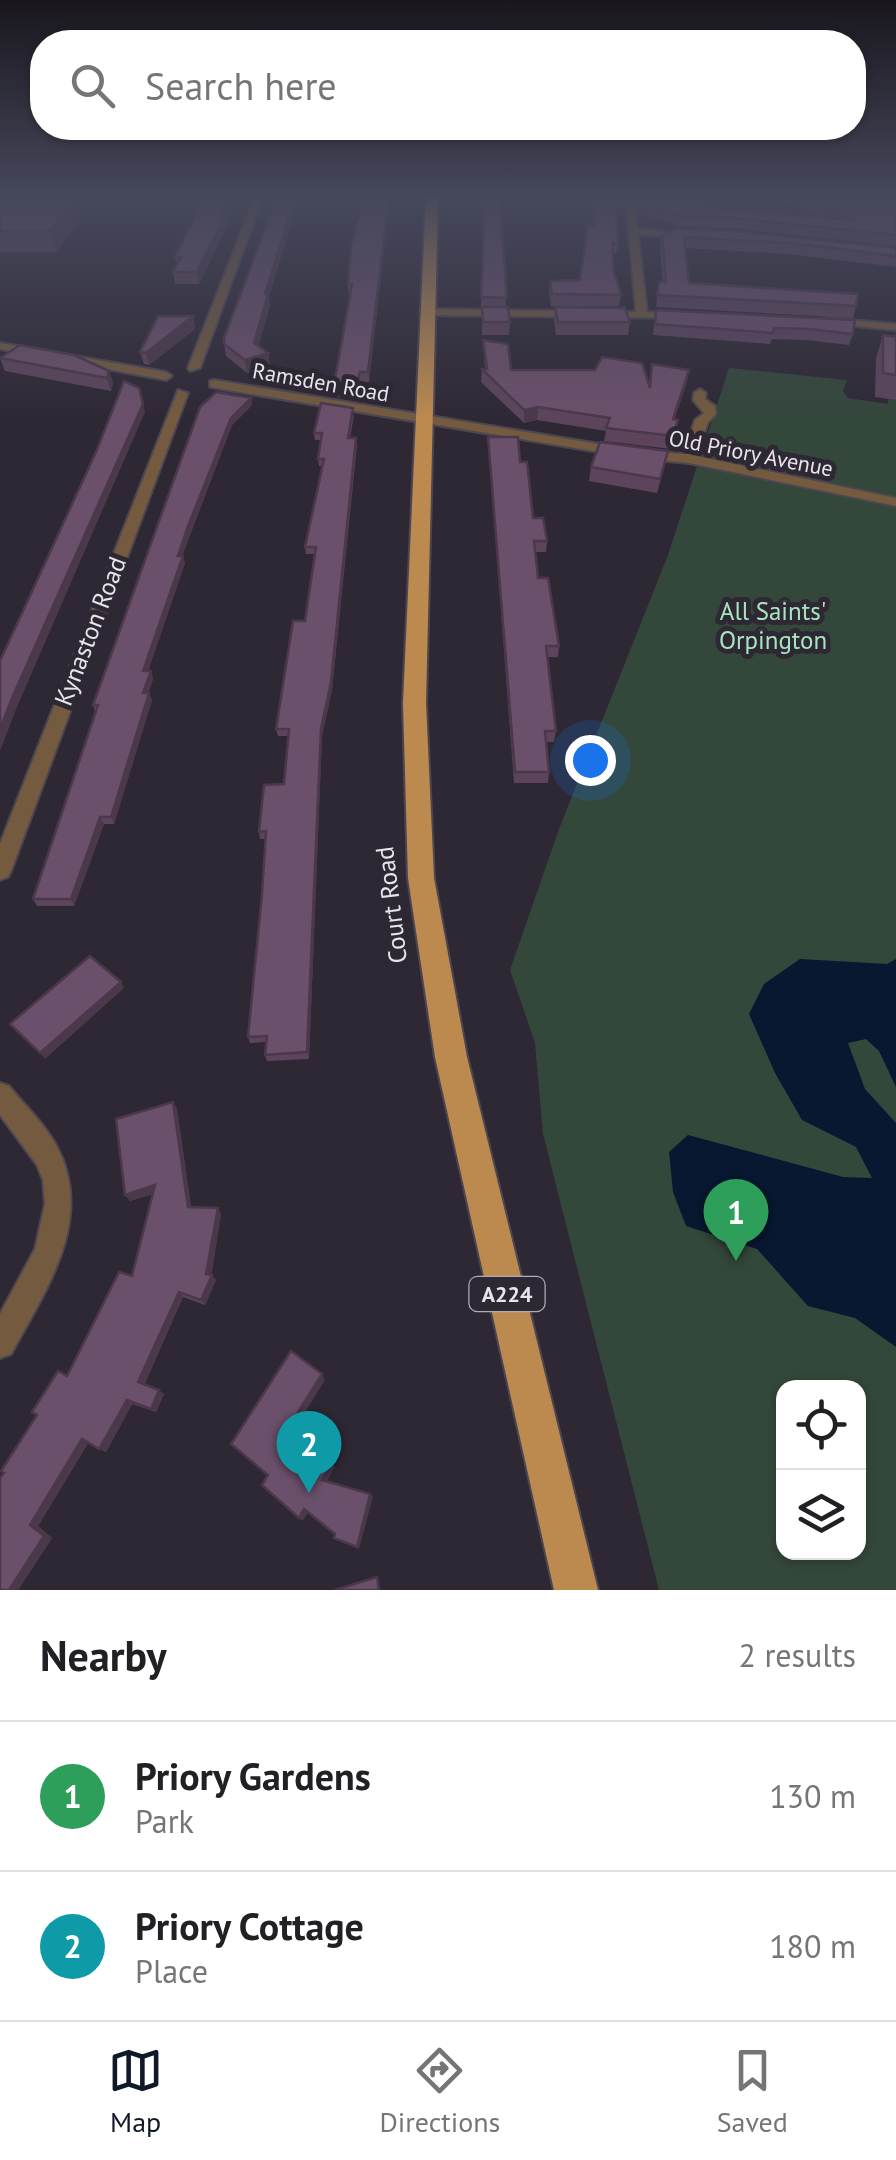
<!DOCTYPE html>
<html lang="en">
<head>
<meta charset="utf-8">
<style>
	:root { --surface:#fff; --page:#f6f6f6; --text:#202124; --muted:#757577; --line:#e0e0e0; --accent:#111827 }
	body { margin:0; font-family:"PT Sans",sans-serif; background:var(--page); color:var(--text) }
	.controls { position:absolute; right:30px; bottom:30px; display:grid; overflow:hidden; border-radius:20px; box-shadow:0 2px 8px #0004 }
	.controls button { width:90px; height:90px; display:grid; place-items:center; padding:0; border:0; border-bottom:2px solid var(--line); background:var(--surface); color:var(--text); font:50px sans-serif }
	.you { position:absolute; left:590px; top:760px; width:35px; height:35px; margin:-25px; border:8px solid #fff; border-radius:50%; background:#1a73e8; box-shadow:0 0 0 15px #1a73e833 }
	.badge { display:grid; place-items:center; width:65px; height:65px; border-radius:50%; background:var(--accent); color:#fff; font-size:32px; font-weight:700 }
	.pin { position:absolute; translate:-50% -82px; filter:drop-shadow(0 2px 5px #0008) }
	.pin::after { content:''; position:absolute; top:52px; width:35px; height:30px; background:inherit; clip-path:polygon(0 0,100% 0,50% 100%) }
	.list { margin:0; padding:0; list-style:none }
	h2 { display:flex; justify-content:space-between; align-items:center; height:130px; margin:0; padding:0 40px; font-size:42px }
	h2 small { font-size:32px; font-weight:400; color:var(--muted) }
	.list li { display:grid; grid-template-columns:65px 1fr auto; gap:30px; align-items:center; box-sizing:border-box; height:150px; padding:0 40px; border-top:2px solid var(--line) }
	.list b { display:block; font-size:38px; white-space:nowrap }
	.list p { margin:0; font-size:32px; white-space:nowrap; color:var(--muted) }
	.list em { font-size:32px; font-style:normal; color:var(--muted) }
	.icon { flex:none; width:55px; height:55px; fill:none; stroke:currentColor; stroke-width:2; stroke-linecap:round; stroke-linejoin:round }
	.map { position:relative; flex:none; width:896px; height:1590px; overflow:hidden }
	.search { position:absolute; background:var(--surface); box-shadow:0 2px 8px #0004; left:30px; right:30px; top:30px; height:110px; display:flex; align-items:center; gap:25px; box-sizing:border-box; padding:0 35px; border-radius:40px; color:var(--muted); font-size:38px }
	.sheet { height:430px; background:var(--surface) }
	nav { display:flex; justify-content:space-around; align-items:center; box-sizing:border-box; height:140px; border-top:2px solid var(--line); background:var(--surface); font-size:28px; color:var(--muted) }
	nav a { display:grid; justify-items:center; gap:5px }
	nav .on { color:var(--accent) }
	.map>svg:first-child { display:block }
	.green { fill:#34473b; fill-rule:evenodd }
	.water { fill:#081831 }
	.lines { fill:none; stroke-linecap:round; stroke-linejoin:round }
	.street-casing { stroke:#4c4651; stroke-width:4 }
	.primary-casing { stroke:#4c4651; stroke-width:4 }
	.street { fill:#745b40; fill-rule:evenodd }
	.primary { fill:#bc8a4f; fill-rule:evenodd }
	.wall { fill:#5c455c }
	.shaded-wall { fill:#4b384b }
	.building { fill:#6b506b; stroke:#4b384b; stroke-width:2.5 }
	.labels { text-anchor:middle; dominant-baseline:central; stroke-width:10; stroke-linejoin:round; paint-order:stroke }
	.far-street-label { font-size:22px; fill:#e8e4ec; stroke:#2e2834 }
	.shield { fill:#2e2834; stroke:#b0acb5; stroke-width:2.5 }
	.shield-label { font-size:22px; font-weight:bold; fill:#e8e4ec }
	.park-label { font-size:25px; fill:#a6e6bf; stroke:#2e2834 }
	.street-label { font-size:25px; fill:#e8e4ec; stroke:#2e2834 }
</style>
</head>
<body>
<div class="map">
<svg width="896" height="1590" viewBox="0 0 896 1590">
	<rect width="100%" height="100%" fill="#2e2834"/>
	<path class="green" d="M729,368l118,12 -4,11 5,7 40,6v-5l8,1v1190h-237l-116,-456 -8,-91 -25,-73 49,-141 109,-274zM784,1388h74v164h-74z"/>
	<path class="water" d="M800,959l87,5 9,-5v128l-17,-36 -13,-12 -18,4 17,46 31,34v224l-41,-29 -47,-12 -51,-57 -71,-23 -13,-34 -4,-40 19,-17 155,42 29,1 -16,-31 -54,-27 -27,-47 -26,-59 15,-30z"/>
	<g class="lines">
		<defs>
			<g id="street">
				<path d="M255,197h8l-63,171 -10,3 -2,-3z"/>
				<path d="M626,197h8l4,32 62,5 -5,3 -57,-2 9,77 33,1 6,3 -2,2 -258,-3 -6,-3 6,-3 210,3z"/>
				<path d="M828,318l68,6v6l-72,-7v-4z"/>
				<path d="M0,343l166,29 6,4 -6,4 -166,-31z"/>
				<path d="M214,380l421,70 49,4 11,-34 9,-7 -11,-13 1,-7 6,-4 6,4 -1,6 10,7 1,8 -8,8 -11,34 199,42v8l-207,-43 -54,-5 -425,-71v-6z"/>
				<path d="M178,390l10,3 -177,478 -3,6 -8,3v-36z"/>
				<path d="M0,1083l9,3c16,20 36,38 48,61 38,72 -11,143 -46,207l-11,4v-44l35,-65 10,-45 -2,-24 -6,-15 -37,-50z"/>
			</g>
			<path id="primary" d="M426,197h12l-12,506 8,175 33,179 131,533h-44l-119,-533 -27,-179 -5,-175z"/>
		</defs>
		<use href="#street" class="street-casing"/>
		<use href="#primary" class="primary-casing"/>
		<use href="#street" class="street"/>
		<use href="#primary" class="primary"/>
	</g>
	<g class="wall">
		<path d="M0,197l82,18 -26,37h-56z"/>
		<path d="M204,197h31l-9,20 1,9 -28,58h-24l-2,-12 4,-7 -2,-8z"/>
		<path d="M364,197h26l-21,185h-9l-4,18 -31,-5 -1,-11 11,-7 16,-83h-2l-1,-10z"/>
		<path d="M479,197h20l7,109h-25l4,-100h-6z"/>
		<path d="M591,197h34l-2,11 -7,-2 2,37 -2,11h-3v15l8,26 -2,11h-68l-2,-14 1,-11 30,-1 12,-55z"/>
		<path d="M637,197h72l-3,10 115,10 -45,-20h120v49l-165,-18 -54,-2 -37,-12z"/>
		<path d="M676,229l220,19v19l-108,-13 -103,-6 4,35 167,23 -3,12 -197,-11 3,-25h4l-3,-35 2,-11z"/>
		<path d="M269,297l1,9 -12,40 10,7 2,13 -23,7 -21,-17 -2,-12z"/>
		<path d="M482,307l28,15 -1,13h-27z"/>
		<path d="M555,307l75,15 -2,13h-72l-2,-16z"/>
		<path d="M656,310l197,24 -4,11 -43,-5 -34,-1 -2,5 -117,-9z"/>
		<path d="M193,316l2,13 -46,36 -5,-1 -4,-12z"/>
		<path d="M896,331v69l-21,-3 1,-39 7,-23 12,2z"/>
		<path d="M483,340l28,30 138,15 3,-21 35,18 -13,38h4l-7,29 -67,-8 2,-10 -69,-11 -13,3 -43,-41 1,-13h3z"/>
		<path d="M0,358l109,13 4,12 -2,8 -106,-20z"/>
		<path d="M252,405l-20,20 -50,131 3,7 -37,108 5,8 -5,14 4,7 -38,124h-10l-30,82h-37l-4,-7 62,-187 -2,-7 107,-298z"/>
		<path d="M354,415l-4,23h6l1,7 -25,245 -10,46 -13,323 -42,2 -2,-6 1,-13 -16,1 -2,-6 14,-143 3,-55h-5l-1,-7 25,-48 4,-48h-10l-2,-7 29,-108 9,-67h-8l-1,-7 18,-81h-4l-1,-7 3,-19h-6l-1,-7z"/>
		<path d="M488,437l32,25 13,56 14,23 -1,11h-11l3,26 21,68 -1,11h-11l9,74 -2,11h-8l3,30 -1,11h-34z"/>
		<path d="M668,451l-11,42 -68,-12 2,-14z"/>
		<path d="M173,1102l4,7 14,98 30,7 -10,60 5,6 -11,25 -22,-8 -39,88 20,9 -8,18 -24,-8 -26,48 -18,-9 -50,83 14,12 -34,52 49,-214 65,-100 21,-82 -23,7 -5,-6z"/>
	</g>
	<g class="shaded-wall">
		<path d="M75,197h3l4,18 -26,37 -6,-21z"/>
		<path d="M228,197h7l-9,20 1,9 -28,58 -2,-12z"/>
		<path d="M295,197h5l-31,100 1,9 -14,49 -2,-12 11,-49z"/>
		<path d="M389,197h1l-21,185 -1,-10z"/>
		<path d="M193,316l2,13 -46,36 -3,-12z"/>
		<path d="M268,353l2,13 -23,7 -2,-13z"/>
		<path d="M689,370l-2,12 -17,50 3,-13z"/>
		<path d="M109,371l4,12 -2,8 -4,-13z"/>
		<path d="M360,372v10l-4,18 -1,-11z"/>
		<path d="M251,398l1,7 -20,20 -42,109 -10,29 -2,-7 10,-30 43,-108z"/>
		<path d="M143,404l2,8 -128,295 -17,44v-22l12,-31z"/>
		<path d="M538,407l-1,13 -13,3v-13z"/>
		<path d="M356,438l-24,252 -10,46 -13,323 -2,-7 14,-323z"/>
		<path d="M183,556l2,7 -40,116 -2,-8z"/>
		<path d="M151,671l2,8 -7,21 -3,-7z"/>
		<path d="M149,693l3,7 -38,124 -3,-7z"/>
		<path d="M100,817l4,7 -30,82 -3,-7z"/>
		<path d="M121,982l3,6 -79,71 -5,-6z"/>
		<path d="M173,1102l4,7 15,104 -4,-6z"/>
		<path d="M155,1185l4,7 -29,9 -5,-6z"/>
		<path d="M218,1208l3,6 -10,64 1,-3 4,5 -11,25 -4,-5z"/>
		<path d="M179,1292l4,5 -39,89 -6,-4z"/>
		<path d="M322,1374l3,6 -34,55 -4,-5z"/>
		<path d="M159,1390l5,4 -8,18 -5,-3z"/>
		<path d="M127,1400l5,4 -26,48 -7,-3z"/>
		<path d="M82,1439l6,3 -50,84 14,12 -34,52h-9l21,-65z"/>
		<path d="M332,1463l3,4 -9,16 -4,-3z"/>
		<path d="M370,1494l3,3 -14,52 -2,-2z"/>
		<path d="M304,1509l4,3 -5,9 -4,-3z"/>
	</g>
	<g class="building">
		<path d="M0,197h75l-25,34h-50z"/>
		<path d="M204,197h24l-8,18h5l-28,57h-24l8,-15h-6z"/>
		<path d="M277,197h18l-30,97h3l-14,49 14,10 -23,7 -21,-16v-6z"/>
		<path d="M364,197h25l-21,175h-8l-5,17 -31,-5 2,-7h9l3,-14 14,-79h-4l3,-37z"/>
		<path d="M592,197h23l3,46h-5v26l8,26 -69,-1 -2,-13 30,-1 8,-55 6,1z"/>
		<path d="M640,197h68l-3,10 150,13 -53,-23h94v38l-162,-17 -55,-2 -38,-12z"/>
		<path d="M500,200l7,98 -26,-1 4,-96z"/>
		<path d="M676,229l57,2 163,17v8l-105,-13 -107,-6 5,46 169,11 -2,12 -199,-11 2,-13h7l-4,-46z"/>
		<path d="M482,307h26l2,15h-27z"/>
		<path d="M555,307l70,1 5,14h-72z"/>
		<path d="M656,310l199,10 -2,14 -43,-5 -36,-1 -1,5 -118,-9z"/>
		<path d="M158,316h35l-47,37 -6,-1z"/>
		<path d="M883,335l13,2v38l-13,-2z"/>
		<path d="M483,340l25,4 3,26h84l7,-13 40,6 8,25 2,-24 37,6 -16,49 5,1 -5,16 -67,-8 4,-10 -72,-11 -14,3 -42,-41h5z"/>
		<path d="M20,345l54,10 35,16 -2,7 -107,-20z"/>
		<path d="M124,381l15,7 4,16 -131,294 -12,31v-68l96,-209z"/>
		<path d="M216,392l35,6 -20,20 -43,108 -10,30h5l-40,115h8l-8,22h6l-38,124h-11l-29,82h-38l65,-194h-5l107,-298z"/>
		<path d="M321,403l32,5 -5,30h8l-25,244 -10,47 -14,323 -42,3 2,-19 -19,1 14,-143 4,-63 -7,1 5,-47 20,-1 5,-55h-13l17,-108h12l11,-74h-11l19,-88h-6l4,-26h-8z"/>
		<path d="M488,437h30l2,25h7l6,56h10l4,23h-13l4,37h10l11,68h-13l10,85h-11l4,41h-34z"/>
		<path d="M600,442l68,9 -8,28 -69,-12z"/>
		<path d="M90,956l31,26 -81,71 -30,-29z"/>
		<path d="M173,1102l15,105 30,1 -12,66 6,1 -11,25 -22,-8 -41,90 21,8 -8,19 -24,-9 -28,49 -17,-10 -52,86 14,11 -35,54h-9v-112l4,-5 -3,-2 36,-56 -5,-3 26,-41 9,5 52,-104 13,4 23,-91 -30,10 -9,-76z"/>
		<path d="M291,1351l31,23 -35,56 45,33 -10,17 48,14 -13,53 -23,-9 1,-4 -31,-25 -5,9 -37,-33 6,-10 -37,-31z"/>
		<path d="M377,1577l2,13h-44z"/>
	</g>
	<linearGradient id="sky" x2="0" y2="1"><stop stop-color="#19161d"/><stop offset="0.47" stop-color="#46485c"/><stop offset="1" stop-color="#46485c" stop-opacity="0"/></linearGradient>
	<rect width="896" height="420" fill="url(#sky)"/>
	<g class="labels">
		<g class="far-street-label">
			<text transform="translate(321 382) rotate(10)">Ramsden Road</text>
			<text transform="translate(751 453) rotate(11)">Old Priory Avenue</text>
		</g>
		<rect class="shield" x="469.5" y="1277" width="75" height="34" rx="8"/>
		<g class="shield-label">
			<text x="507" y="1294">A224</text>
		</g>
		<g class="park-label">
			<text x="773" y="611">All Saints'<tspan x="773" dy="29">Orpington</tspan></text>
		</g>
		<g class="street-label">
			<text transform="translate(90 631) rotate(-69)">Kynaston Road</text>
			<text transform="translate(391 905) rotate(-97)">Court Road</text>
		</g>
	</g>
</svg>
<div class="controls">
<button><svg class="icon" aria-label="locate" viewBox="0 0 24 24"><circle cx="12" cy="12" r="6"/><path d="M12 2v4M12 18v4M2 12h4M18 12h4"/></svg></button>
<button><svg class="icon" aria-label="layers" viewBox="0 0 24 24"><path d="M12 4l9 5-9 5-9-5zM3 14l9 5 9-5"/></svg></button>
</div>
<div class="you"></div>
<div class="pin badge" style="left:736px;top:1261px;background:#2e9e5b">1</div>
<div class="pin badge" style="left:309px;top:1493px;background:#0f9aa8">2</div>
<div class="search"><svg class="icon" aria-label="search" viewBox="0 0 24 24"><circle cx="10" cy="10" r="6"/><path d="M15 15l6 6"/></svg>Search here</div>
</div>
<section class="sheet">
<h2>Nearby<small>2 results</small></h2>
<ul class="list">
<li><span class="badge" style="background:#2e9e5b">1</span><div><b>Priory Gardens</b><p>Park</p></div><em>130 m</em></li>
<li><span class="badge" style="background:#0f9aa8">2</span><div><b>Priory Cottage</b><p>Place</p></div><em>180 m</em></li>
</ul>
</section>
<nav>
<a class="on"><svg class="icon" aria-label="map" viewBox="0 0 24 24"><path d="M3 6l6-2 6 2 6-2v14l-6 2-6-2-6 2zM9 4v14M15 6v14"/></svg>Map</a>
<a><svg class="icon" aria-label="directions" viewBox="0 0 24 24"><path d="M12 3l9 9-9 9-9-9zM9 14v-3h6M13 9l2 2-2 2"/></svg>Directions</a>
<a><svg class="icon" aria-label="saved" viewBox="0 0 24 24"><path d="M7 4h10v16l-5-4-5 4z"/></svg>Saved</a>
</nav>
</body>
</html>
